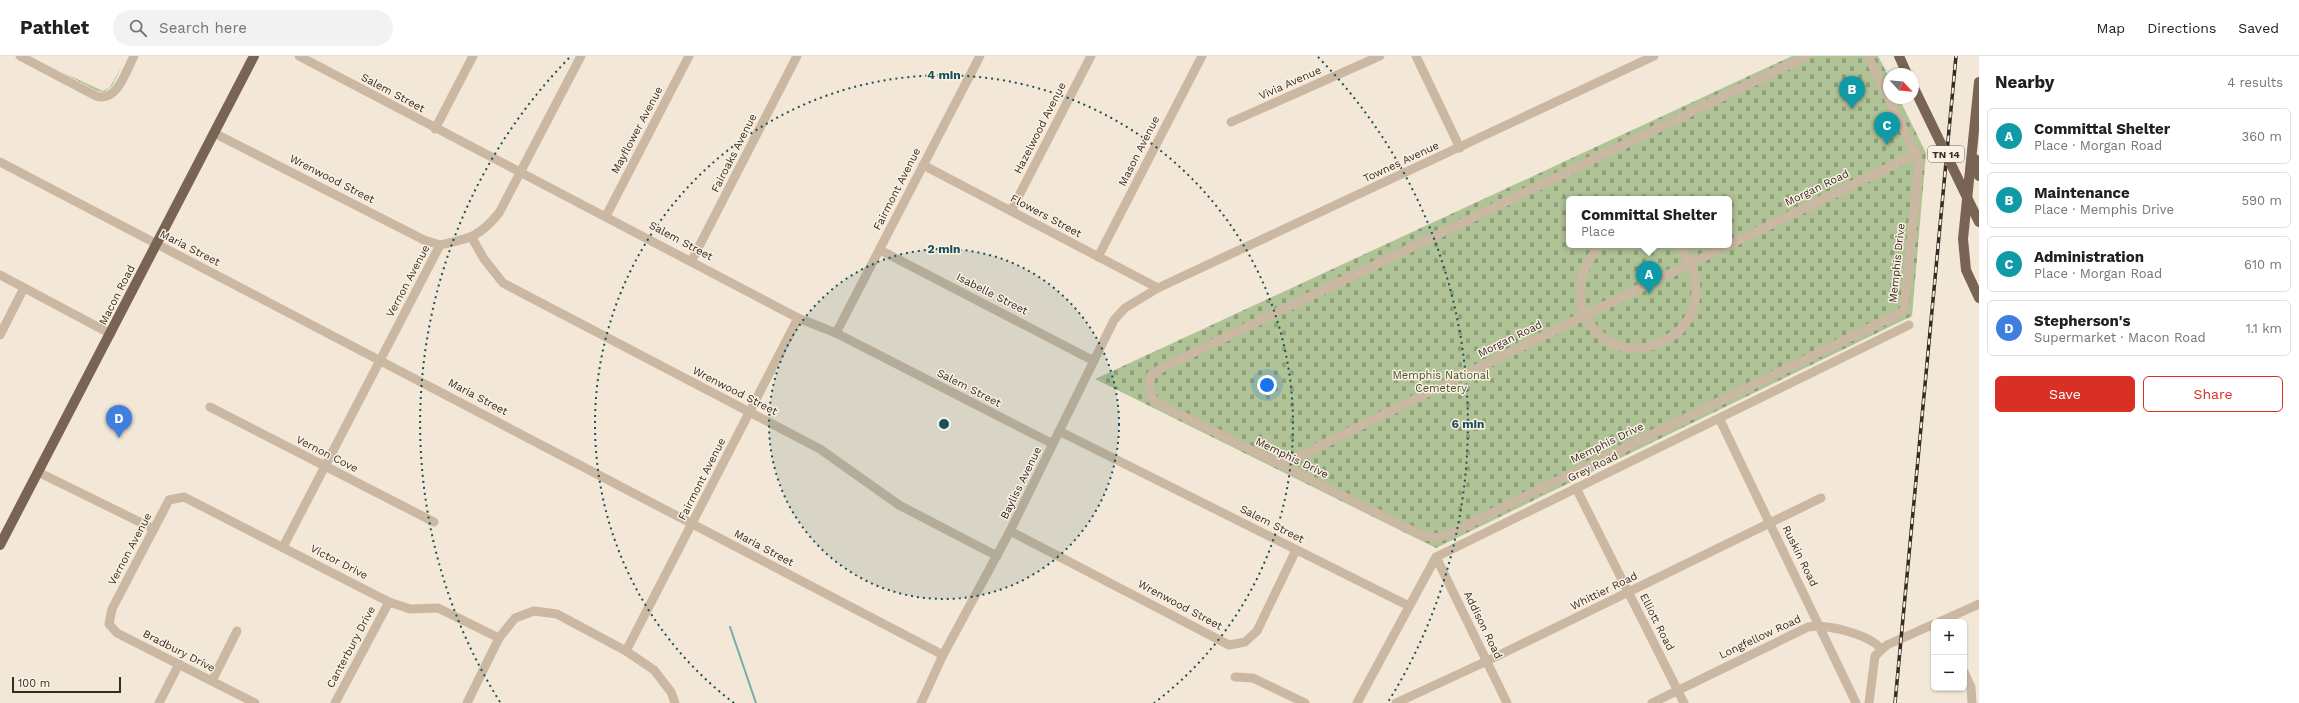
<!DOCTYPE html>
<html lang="en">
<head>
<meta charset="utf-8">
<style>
	:root { --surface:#fff; --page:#f2f2f2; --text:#202124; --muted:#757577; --line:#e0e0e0; --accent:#d93025 }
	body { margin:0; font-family:"Work Sans",sans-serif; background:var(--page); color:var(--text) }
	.controls { position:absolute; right:12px; bottom:12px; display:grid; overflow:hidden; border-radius:6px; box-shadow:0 1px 3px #0004 }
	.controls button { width:36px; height:36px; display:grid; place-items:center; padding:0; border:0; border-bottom:1px solid var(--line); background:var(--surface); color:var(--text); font:20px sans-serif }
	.compass { position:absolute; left:1883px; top:12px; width:36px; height:36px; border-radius:50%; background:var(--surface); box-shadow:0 1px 3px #0004; rotate:116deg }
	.scale { position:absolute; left:12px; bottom:10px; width:109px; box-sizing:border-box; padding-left:4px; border:2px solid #362b25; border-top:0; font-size:11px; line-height:14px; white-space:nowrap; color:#362b25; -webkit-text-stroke:3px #faf1e3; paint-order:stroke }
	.you { position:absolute; left:1267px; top:329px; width:14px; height:14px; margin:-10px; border:3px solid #fff; border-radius:50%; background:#1a73e8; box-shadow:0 0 0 6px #1a73e833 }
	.badge { display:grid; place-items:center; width:26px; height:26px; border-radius:50%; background:var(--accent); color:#fff; font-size:13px; font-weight:700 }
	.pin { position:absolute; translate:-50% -33px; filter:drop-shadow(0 1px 2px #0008) }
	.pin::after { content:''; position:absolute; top:21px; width:14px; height:12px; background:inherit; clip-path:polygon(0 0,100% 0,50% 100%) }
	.popup { position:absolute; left:1566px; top:140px; width:166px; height:52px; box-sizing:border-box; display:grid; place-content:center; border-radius:6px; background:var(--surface); filter:drop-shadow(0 1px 3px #0005); font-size:13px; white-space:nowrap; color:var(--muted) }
	.popup b { font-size:15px; color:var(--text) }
	.popup::after { content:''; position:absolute; left:50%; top:100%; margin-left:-8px; border:8px solid transparent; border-top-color:var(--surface) }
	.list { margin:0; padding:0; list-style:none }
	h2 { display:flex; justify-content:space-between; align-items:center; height:52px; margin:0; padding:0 16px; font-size:17px }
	h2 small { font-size:13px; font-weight:400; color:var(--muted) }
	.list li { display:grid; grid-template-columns:26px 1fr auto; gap:12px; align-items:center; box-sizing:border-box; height:56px; margin:0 8px 8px; padding:0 8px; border:1px solid var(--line); border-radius:6px }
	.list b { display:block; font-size:15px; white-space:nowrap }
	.list p { margin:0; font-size:13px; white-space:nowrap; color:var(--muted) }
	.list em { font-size:13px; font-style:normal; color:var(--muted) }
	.actions { display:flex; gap:8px; padding:12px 16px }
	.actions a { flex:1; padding:9px 0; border:1px solid var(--accent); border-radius:6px; text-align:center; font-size:14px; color:var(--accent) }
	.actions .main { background:var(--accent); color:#fff }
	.icon { flex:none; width:22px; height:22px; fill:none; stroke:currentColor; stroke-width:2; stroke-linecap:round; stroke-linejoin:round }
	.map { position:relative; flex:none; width:1979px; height:647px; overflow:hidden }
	header { display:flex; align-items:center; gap:24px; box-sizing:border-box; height:56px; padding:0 20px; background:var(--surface); border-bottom:1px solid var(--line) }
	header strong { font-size:19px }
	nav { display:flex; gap:22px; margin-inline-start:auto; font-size:14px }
	.search { width:280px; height:36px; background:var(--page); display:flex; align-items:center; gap:10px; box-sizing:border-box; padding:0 14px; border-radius:22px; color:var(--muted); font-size:15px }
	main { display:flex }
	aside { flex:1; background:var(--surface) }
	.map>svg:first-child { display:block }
	.grass { fill:url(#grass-tufts) }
	.cemetery { fill:url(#cemetery-stones); fill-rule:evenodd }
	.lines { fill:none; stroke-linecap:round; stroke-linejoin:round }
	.stream { stroke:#74abb2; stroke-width:2 }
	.minor { stroke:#cbb8a2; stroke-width:9 }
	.major { stroke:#796355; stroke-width:10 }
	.rail-casing { stroke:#362b25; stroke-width:3.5 }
	.rail { stroke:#faf1e3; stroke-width:2; stroke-dasharray:6; stroke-linecap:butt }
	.major-bridge { stroke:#796355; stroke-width:10 }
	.ring { fill:none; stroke:#18515a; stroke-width:2; stroke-dasharray:2 4 }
	.labels { text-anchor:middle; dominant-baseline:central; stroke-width:3; stroke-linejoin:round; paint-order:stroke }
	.shield { fill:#faf1e3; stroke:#71665e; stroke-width:1 }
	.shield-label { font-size:10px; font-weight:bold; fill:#362b25 }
	.street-label { font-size:11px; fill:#362b25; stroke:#faf1e3 }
	.park-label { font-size:11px; fill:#415627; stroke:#faf1e3 }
	.centre { fill:#18515a; stroke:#faf1e3; stroke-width:2 }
	.ring-label { font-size:12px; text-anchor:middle; font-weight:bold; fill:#18515a; stroke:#faf1e3; stroke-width:3; stroke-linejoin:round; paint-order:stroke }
</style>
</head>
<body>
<header>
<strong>Pathlet</strong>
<div class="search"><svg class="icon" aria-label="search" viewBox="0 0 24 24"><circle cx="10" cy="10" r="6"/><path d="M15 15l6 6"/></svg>Search here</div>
<nav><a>Map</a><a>Directions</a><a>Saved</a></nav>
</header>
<main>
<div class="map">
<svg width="1979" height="647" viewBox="0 0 1979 647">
	<defs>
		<pattern id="grass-tufts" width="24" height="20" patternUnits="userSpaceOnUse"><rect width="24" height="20" fill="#b0c396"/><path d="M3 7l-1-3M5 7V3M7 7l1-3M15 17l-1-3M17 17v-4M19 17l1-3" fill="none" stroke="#909f7a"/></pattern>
		<pattern id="cemetery-stones" width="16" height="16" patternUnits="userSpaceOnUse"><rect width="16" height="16" fill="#b0c396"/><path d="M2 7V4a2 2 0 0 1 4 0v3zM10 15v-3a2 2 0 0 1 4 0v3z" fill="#909f7a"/></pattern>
	</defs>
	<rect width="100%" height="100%" fill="#f3e8d7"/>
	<path class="grass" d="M122,10l-10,20 -8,6 -7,-1 -35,-19 41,19 7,-4z"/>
	<path class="cemetery" d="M1792,0h86l11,21v21h10l27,55 -14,163 -476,232 -341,-169zM1569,143h160v46h-160z"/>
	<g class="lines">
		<path class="stream" d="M730,571l26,76"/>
		<g class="minor">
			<path d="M20,0l76,40c21,7 30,-25 38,-40"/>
			<path d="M299,0l499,262 38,15 217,111"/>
			<path d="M1416,0l44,92"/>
			<path d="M1807,0l-645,312 -11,7 -2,16 5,9 13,8 256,128 16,2 26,-12 439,-215 15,-150 -51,-105"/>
			<path d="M1231,66l149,-66"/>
			<path d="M435,73l38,-73"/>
			<path d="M214,77l210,107 16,5"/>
			<path d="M0,106l943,493"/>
			<path d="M923,109l235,123"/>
			<path d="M1011,155l80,-155"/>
			<path d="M606,160l83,-160"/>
			<path d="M472,182l12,21 19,24 317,166 79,56 98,51"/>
			<path d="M1601,189c-56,58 11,134 73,90 14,-10 22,-28 22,-44 0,-16 -6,-37 -20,-46"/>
			<path d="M1729,189l187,-91"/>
			<path d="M880,194l214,111"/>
			<path d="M1098,201l104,-201"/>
			<path d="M692,204l105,-204"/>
			<path d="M0,219l111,59"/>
			<path d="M836,277l144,-277"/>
			<path d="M0,279l24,-47"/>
			<path d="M210,351l224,115"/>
			<path d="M1720,364l136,283"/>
			<path d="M1059,375l350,175"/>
			<path d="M1281,409l447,-220"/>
			<path d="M38,416l116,57"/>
			<path d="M1576,432l108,215"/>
			<path d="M1010,475l219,114 16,-3 12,-11 39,-81"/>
			<path d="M283,491l157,-302c30,-7 38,-7 59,-32l82,-157"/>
			<path d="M1436,501l71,146"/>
			<path d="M1939,566l40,-18"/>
			<path d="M626,595l172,-333"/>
			<path d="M1964,616l7,15 1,16"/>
			<path d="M1235,621l18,1 52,25"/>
			<path d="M212,625l25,-50"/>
			<path d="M159,647l20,-39"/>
			<path d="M255,647l-138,-70 -8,-9 3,-15 57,-109 15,-3 205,105 21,7 28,-1 61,30"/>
			<path d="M335,647l54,-101"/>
			<path d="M467,647l32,-65 16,-20 19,-7 23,3 69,37 28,19 17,22 4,11"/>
			<path d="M921,647l22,-48 67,-124 104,-211 11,-12 33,-20 496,-232"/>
			<path d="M1357,647l79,-146 473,-232"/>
			<path d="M1396,647l91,-42 334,-163"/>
			<path d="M1652,647l156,-76c19,-3 61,7 73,22"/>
			<path d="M1869,647l6,-47 12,-11 47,-21"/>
		</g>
		<g class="major">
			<path d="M1899,0l8,18"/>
			<path d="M1979,26l-16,157 3,31 13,28"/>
			<path d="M1975,103l4,17"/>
			<path d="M0,489l254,-489"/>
		</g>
		<defs>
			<path id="rail" d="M1895,647l61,-647"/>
		</defs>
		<use href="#rail" class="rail-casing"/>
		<use href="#rail" class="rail"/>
		<path class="major-bridge" d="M1913,30l66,136"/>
	</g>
	<circle cx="944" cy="368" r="175" fill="#18515a" fill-opacity=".12"/>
	<g class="ring">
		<circle cx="944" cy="368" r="175"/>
		<path d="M734 647A349 349 0 1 1 1154 647"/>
		<path d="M500 646A524 524 0 0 1 570 1M1318 1A524 524 0 0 1 1388 646"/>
	</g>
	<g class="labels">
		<rect class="shield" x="1928" y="90" width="36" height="16" rx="3"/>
		<g class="shield-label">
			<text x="1946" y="98">TN 14</text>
		</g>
		<g class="street-label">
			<text transform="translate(1290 27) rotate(-24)">Vivia Avenue</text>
			<text transform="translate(393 37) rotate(28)">Salem Street</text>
			<text transform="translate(1040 72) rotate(-63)">Hazelwood Avenue</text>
			<text transform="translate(637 74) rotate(-62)">Mayflower Avenue</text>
			<text transform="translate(1139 95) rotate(-63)">Mason Avenue</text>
			<text transform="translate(734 97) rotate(-63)">Fairoaks Avenue</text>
			<text transform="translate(1401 106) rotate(-25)">Townes Avenue</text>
			<text transform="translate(332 123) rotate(27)">Wrenwood Street</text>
			<text transform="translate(1817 132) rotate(-26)">Morgan Road</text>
			<text transform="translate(897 133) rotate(-63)">Fairmont Avenue</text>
			<text transform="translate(1046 160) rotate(28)">Flowers Street</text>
			<text transform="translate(681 185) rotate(28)">Salem Street</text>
			<text transform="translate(190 192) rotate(27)">Maria Street</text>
			<text transform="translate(1897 207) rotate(-84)">Memphis Drive</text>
			<text transform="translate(408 225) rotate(-62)">Vernon Avenue</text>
			<text transform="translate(992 238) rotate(27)">Isabelle Street</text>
			<text transform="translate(117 239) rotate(-63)">Macon Road</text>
			<text transform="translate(1510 283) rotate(-26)">Morgan Road</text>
			<text transform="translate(969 332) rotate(27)">Salem Street</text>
			<text transform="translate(735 335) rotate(27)">Wrenwood Street</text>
			<text transform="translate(478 341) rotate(28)">Maria Street</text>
			<text transform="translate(1607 387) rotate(-26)">Memphis Drive</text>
			<text transform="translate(327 398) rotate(27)">Vernon Cove</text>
			<text transform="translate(1292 402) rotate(26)">Memphis Drive</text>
			<text transform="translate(1593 411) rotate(-26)">Grey Road</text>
			<text transform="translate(702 423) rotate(-63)">Fairmont Avenue</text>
			<text transform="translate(1021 427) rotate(-64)">Bayliss Avenue</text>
			<text transform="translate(1272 468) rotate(27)">Salem Street</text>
			<text transform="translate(764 492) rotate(28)">Maria Street</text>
			<text transform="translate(130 493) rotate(-62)">Vernon Avenue</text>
			<text transform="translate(1800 500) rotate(64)">Ruskin Road</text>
			<text transform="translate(339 506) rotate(27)">Victor Drive</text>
			<text transform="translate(1604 535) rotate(-26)">Whittier Road</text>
			<text transform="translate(1180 549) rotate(28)">Wrenwood Street</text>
			<text transform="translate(1657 566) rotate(63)">Elliott Road</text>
			<text transform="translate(1483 569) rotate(64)">Addison Road</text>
			<text transform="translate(1760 581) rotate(-25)">Longfellow Road</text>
			<text transform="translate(351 591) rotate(-62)">Canterbury Drive</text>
			<text transform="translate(179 595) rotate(27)">Bradbury Drive</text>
		</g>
		<g class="park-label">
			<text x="1441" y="319">Memphis National<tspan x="1441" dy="13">Cemetery</tspan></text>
		</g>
	</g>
	<circle cx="944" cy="368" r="6" class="centre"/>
	<g class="ring-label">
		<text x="944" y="23">4 min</text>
		<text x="944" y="197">2 min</text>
		<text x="1468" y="372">6 min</text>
	</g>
</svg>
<div class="controls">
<button>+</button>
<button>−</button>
</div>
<svg class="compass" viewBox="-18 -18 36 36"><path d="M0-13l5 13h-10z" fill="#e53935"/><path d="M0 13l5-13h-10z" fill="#757577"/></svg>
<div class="scale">100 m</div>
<div class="you"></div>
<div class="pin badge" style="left:1649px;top:238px;background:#0f9aa8">A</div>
<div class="popup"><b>Committal Shelter</b>Place</div>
<div class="pin badge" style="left:1852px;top:53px;background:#0f9aa8">B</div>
<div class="pin badge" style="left:1887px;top:89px;background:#0f9aa8">C</div>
<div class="pin badge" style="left:119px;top:382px;background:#3f7fe0">D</div>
</div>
<aside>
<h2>Nearby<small>4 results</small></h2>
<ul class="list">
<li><span class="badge" style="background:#0f9aa8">A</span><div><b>Committal Shelter</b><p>Place · Morgan Road</p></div><em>360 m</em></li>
<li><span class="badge" style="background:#0f9aa8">B</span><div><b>Maintenance</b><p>Place · Memphis Drive</p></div><em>590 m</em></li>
<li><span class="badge" style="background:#0f9aa8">C</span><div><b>Administration</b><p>Place · Morgan Road</p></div><em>610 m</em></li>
<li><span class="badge" style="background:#3f7fe0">D</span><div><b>Stepherson's</b><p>Supermarket · Macon Road</p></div><em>1.1 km</em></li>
</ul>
<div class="actions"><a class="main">Save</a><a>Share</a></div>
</aside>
</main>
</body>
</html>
